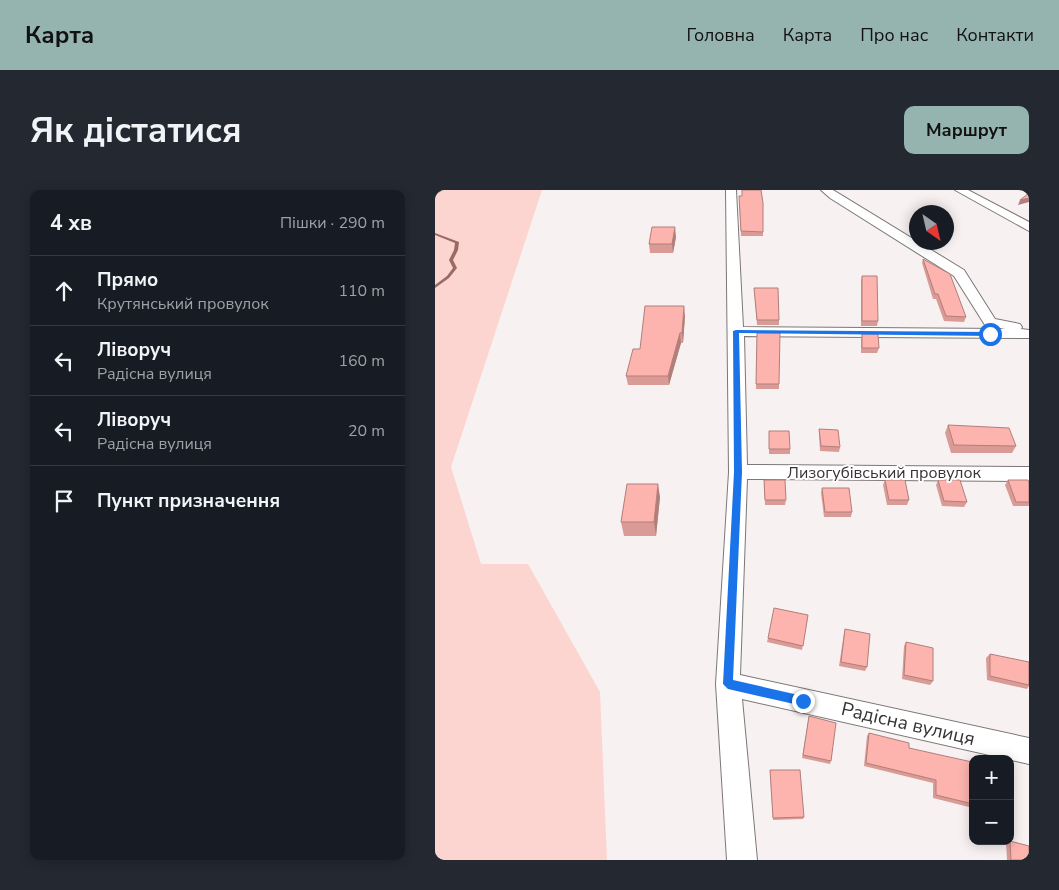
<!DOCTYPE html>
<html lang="uk">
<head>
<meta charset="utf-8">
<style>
	:root { --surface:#171b24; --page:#242831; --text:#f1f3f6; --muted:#9ea1a6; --line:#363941; --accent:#96b4af }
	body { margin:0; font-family:"Nunito Sans",sans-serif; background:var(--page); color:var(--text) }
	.controls { position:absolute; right:15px; bottom:15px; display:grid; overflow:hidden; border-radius:10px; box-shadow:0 2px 12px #0003 }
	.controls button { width:45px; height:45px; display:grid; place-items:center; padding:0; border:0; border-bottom:1px solid var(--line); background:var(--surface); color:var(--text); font:25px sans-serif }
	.compass { position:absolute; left:474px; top:15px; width:45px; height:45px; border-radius:50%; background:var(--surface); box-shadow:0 2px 12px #0003; rotate:146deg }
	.stop { position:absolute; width:15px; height:15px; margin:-11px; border:4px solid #1a73e8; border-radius:50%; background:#fff }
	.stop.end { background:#1a73e8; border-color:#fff; box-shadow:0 1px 5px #0008 }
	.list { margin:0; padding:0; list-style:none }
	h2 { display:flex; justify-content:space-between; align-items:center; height:65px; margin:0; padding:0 20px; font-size:21px }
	h2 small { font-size:16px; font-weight:400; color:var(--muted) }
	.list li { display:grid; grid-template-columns:32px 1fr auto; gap:15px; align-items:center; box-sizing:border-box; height:70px; padding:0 20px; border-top:1px solid var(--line) }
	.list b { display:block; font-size:19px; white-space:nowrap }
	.list p { margin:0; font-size:16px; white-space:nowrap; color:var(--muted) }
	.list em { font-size:16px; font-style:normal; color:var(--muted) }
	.icon { flex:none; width:28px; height:28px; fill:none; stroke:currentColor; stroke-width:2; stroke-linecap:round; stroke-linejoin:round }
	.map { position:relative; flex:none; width:594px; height:670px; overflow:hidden; border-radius:10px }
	header { display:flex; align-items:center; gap:30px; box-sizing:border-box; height:70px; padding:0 25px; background:var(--accent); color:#111 }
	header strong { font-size:24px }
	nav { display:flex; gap:28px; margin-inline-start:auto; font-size:18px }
	.intro { display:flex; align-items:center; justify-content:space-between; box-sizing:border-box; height:120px; padding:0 30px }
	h1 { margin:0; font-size:35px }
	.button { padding:12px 22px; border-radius:10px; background:var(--accent); color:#111; font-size:18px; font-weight:700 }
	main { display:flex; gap:30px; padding:0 30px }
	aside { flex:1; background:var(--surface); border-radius:10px; box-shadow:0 2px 12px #0003 }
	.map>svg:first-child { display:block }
	.green { fill:#fcd4d0 }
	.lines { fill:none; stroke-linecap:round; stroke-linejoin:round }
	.stream { fill:#9b6a67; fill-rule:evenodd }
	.minor-casing { stroke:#7c7776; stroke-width:2 }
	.minor { fill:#fff; fill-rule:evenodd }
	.wall { fill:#da9b96 }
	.shaded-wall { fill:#b17e7a }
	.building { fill:#fdb4af; stroke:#b17e7a }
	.route { fill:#1a73e8 }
	.labels { text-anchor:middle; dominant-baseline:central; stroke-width:4; stroke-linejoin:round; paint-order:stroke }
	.street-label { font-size:16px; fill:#373434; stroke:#fff }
	.near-street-label { font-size:19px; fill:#373434; stroke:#fff }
</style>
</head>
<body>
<header>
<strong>Карта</strong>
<nav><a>Головна</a><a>Карта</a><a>Про нас</a><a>Контакти</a></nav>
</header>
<div class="intro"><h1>Як дістатися</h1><a class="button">Маршрут</a></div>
<main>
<aside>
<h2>4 хв<small>Пішки · 290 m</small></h2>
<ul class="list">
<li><svg class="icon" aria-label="ahead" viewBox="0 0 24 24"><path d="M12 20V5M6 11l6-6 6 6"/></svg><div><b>Прямо</b><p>Крутянський провулок</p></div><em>110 m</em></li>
<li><svg class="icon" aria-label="left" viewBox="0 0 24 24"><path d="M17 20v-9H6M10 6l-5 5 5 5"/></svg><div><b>Ліворуч</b><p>Радісна вулиця</p></div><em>160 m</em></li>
<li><svg class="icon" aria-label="left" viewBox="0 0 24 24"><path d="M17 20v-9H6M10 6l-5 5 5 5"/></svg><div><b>Ліворуч</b><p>Радісна вулиця</p></div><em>20 m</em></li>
<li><svg class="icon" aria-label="arrive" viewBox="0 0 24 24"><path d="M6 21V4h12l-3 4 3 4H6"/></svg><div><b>Пункт призначення</b></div></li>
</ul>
</aside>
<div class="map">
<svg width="594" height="670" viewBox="0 0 594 670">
	<rect width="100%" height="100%" fill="#f8f1f1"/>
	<path class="green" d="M0,0h107l-91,277 30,97h47l72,128 7,168h-172z"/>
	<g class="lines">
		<g class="stream">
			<path d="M4,0h4l-8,5v-3z"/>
			<path d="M0,43l24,9 -1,8 -5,10 4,8 -8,10 -14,10v-3l12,-9 6,-8 -4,-8 5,-10 1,-7 -20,-8z"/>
		</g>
		<defs>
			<g id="minor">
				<path d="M291,0h10l7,137 262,2 -20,-4 -31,-49 -124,-78 -9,-8h12l131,80 31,49 25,5 2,3 -1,2 8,1v8l-285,-2 3,129 282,2v14l-282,-2 -7,196 289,63v26l-287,-65 15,161h-30l-11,-176 13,-212z"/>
				<path d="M520,0h13l61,32v9z"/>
			</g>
		</defs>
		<use href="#minor" class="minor-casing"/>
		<use href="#minor" class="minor"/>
	</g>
	<g class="wall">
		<path d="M304,11l24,2v33h-22z"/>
		<path d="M241,47l-3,16h-23l-1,-9z"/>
		<path d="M488,69l43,58 -2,5 -20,-1 -8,-22h-3l-11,-36z"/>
		<path d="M427,86l16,45 -1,5h-16v-45z"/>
		<path d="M319,98l25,32v5h-22z"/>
		<path d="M250,126l-2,27h-2l-12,42h-41l-2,-9 14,-27z"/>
		<path d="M322,143l22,51v5h-23z"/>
		<path d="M427,144l17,14 -2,5h-16v-14z"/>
		<path d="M513,235l68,21 -4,7h-61l-6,-20z"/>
		<path d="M384,239l21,18 -1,5 -19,-1 -1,-17z"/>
		<path d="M334,241l21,18v5h-21z"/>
		<path d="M329,290l22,20 -1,5h-20z"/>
		<path d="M450,290l24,20 -2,5h-20l-4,-20z"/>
		<path d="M503,290l29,22 -3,5 -22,-1 -6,-21z"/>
		<path d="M573,290l21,3v23h-16l-8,-21z"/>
		<path d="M387,298l30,24 -1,5h-27l-3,-24z"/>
		<path d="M225,307l-4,39h-32l-3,-14z"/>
		<path d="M373,425l-6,35 -35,-8 1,-4z"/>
		<path d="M410,439l22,38 -2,4 -26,-5 5,-33z"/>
		<path d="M471,452l27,39 -3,4 -28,-6 2,-33z"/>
		<path d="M555,464l39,13v19l-2,3 -40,-9 -1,-22z"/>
		<path d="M374,526l22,45 -1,3 -28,-6z"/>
		<path d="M434,543l40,15 64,56 -4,3 -36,-9v-15l-69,-17 3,-30z"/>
		<path d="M335,580l34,47 -1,2 -30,1 -3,-47z"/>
		<path d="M575,651l19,19h-22l-1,-17z"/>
	</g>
	<g class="shaded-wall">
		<path d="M594,8v4l-11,3 2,-5z"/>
		<path d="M240,37l1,10 -3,16 -1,-9z"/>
		<path d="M249,116l1,10 -2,27 -1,-10z"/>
		<path d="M245,143l1,10 -12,42 -1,-9z"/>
		<path d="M223,294l2,13 -4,39 -2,-14z"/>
	</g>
	<g class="building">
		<path d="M307,0h19l2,13v29l-22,-1 -2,-35h3z"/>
		<path d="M594,3v5l-9,2z"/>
		<path d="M217,37h23l-3,17h-23z"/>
		<path d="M488,69l27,15 16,43 -20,-1 -8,-22h-3z"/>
		<path d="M427,86h15l1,45h-16z"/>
		<path d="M319,98h24l1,32h-22z"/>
		<path d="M210,116h39l-2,27h-2l-12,43h-42l7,-27h7z"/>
		<path d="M322,143h23l-1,51h-23z"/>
		<path d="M427,144h16l1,14h-17z"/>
		<path d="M513,235l61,3 7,18 -62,-1z"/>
		<path d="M384,239l19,1 2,17 -19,-1z"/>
		<path d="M334,241h20l1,18h-21z"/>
		<path d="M329,290h21l1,20h-21z"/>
		<path d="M450,290h20l4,20h-20z"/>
		<path d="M503,290h22l7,22 -23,-1z"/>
		<path d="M573,290h20l1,3v19h-13z"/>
		<path d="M192,294h31l-4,38h-33z"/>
		<path d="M387,298h27l3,24h-27z"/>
		<path d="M339,418l34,7 -5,31 -35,-8z"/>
		<path d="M410,439l25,5 -3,33 -26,-5z"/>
		<path d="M471,452l27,6v33l-29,-6z"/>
		<path d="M555,464l39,8v23l-39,-9z"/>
		<path d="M374,526l27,7 -5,38 -28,-6z"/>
		<path d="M434,543l40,10v5l63,14 1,42 -37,-9v-15l-70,-17z"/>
		<path d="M335,580h30l4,47 -31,1z"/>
		<path d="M575,651l19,5v14h-18z"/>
	</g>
	<path class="route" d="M301,140l254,2 3,2 -3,2 -251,-3 3,139 -9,208 70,16 6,5 -6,5 -75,-17 -5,-5 11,-212 -1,-141z"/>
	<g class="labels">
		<g class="street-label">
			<text x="449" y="283">Лизогубівський провулок</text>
		</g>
		<g class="near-street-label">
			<text transform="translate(473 534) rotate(13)">Радісна вулиця</text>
		</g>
	</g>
</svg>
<div class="controls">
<button>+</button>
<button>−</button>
</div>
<svg class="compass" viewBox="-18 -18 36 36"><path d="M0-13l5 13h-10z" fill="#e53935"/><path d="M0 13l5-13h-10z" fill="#9ea1a6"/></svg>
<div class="stop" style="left:555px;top:144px"></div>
<div class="stop end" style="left:368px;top:511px"></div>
</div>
</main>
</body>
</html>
